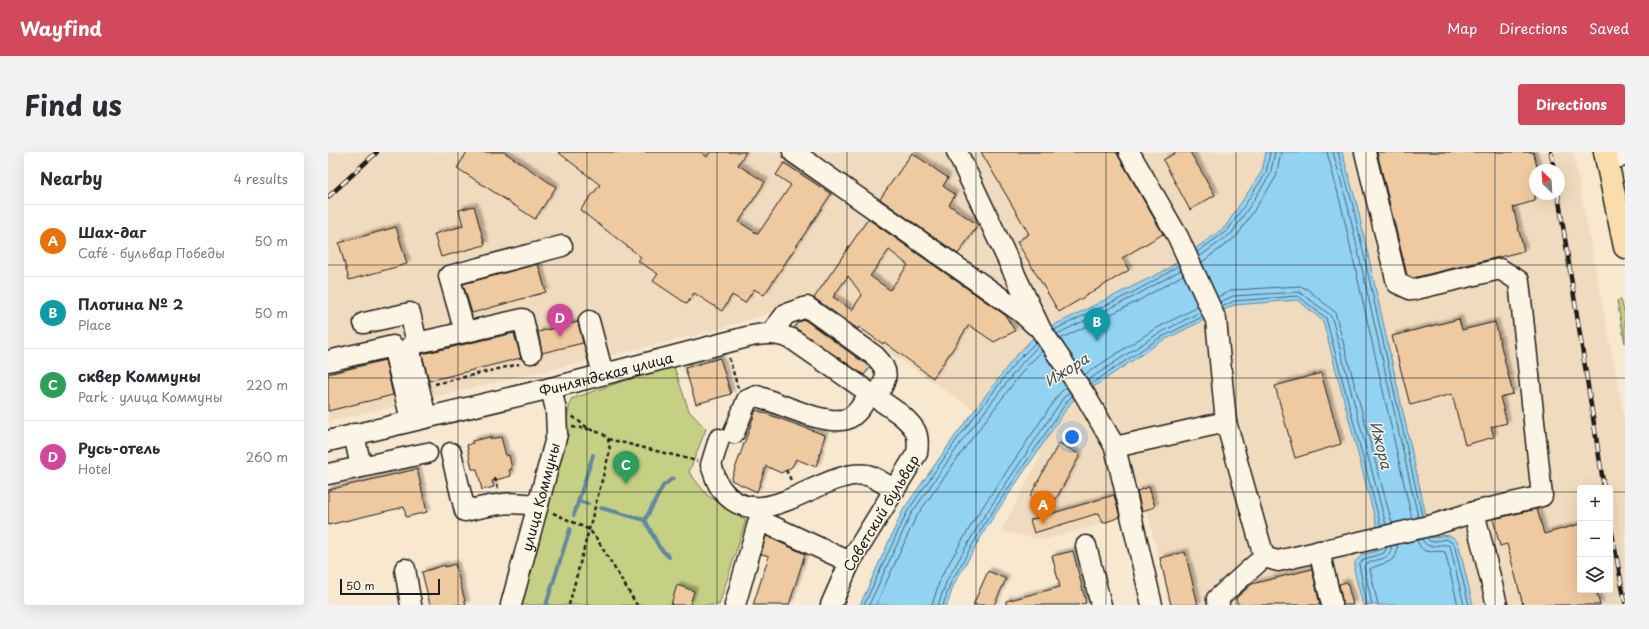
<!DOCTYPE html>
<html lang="en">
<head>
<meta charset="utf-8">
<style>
	:root { --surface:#fff; --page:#f2f2f3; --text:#2b2b33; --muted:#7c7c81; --line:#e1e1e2; --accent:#d1495b }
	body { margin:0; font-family:"Playpen Sans",sans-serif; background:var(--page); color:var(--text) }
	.controls { position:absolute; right:12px; bottom:12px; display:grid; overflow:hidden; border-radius:4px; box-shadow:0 4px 16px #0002 }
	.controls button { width:36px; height:36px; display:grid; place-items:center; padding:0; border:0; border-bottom:1px solid var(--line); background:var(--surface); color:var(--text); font:20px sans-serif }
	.compass { position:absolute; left:1201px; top:12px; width:36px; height:36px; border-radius:50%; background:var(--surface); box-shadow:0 4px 16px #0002; rotate:335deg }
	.scale { position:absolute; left:12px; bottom:10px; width:100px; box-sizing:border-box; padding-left:4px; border:2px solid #1c1c1c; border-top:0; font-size:11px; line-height:14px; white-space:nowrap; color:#1c1c1c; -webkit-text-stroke:3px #fcf5e5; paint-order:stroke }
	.you { position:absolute; left:744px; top:285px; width:14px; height:14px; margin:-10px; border:3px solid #fff; border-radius:50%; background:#1a73e8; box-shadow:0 0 0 6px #1a73e833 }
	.badge { display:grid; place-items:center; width:26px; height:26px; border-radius:50%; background:var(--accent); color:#fff; font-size:13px; font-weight:700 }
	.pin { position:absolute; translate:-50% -33px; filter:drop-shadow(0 1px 2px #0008) }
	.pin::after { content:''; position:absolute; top:21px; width:14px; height:12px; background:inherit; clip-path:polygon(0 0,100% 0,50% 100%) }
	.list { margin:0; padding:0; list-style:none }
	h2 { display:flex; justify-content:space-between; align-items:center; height:52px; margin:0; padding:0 16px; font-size:17px }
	h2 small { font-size:13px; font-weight:400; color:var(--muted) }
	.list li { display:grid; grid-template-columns:26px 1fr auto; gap:12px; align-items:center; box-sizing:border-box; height:72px; padding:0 16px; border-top:1px solid var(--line) }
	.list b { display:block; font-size:15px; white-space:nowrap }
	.list p { margin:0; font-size:13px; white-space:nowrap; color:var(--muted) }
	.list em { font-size:13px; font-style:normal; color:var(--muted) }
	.icon { flex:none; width:22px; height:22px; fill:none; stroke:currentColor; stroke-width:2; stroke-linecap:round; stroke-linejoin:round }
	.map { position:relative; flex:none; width:1297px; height:453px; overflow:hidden; border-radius:4px }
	header { display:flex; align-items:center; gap:24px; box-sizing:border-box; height:56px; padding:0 20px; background:var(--accent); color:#fff }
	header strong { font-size:19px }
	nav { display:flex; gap:22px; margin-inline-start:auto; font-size:14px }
	.intro { display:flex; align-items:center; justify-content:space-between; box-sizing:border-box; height:96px; padding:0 24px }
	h1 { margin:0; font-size:28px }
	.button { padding:10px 18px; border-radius:4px; background:var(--accent); color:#fff; font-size:14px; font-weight:700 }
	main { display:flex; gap:24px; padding:0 24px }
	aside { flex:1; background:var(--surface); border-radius:4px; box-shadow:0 4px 16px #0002 }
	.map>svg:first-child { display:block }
	.built { fill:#f1dbbe; fill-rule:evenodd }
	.green { fill:#c6d084; stroke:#717650 }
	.water { fill:#92d2f3; stroke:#63899d }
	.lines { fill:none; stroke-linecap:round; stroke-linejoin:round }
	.shore { stroke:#4b6572; stroke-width:1 }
	.stream { stroke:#63899d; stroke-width:4 }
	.building { fill:#efc99f; stroke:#1c1c1c; fill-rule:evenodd; filter:url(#shadow) }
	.minor-casing { stroke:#1c1c1c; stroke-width:23 }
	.major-casing { stroke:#1c1c1c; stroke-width:25 }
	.path { stroke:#1c1c1c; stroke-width:2.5; stroke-dasharray:4 3; stroke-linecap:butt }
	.minor { stroke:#fcf5e5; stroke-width:20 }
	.major { stroke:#fbddab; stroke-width:22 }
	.rail-casing { stroke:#1c1c1c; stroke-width:4.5 }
	.rail { stroke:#fcf5e5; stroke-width:3; stroke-dasharray:9; stroke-linecap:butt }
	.grid { fill:none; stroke:#1c1c1c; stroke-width:1; stroke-opacity:0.55 }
	.labels { text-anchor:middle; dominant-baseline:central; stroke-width:3; stroke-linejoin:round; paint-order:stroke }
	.street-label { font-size:14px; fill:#1c1c1c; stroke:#fcf5e5 }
	.water-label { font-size:15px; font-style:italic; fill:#3f535c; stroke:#fcf5e5 }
</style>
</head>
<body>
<header>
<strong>Wayfind</strong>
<nav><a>Map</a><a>Directions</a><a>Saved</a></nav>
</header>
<div class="intro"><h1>Find us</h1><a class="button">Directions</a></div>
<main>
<aside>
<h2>Nearby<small>4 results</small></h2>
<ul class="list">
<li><span class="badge" style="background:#e8710a">A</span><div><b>Шах-даг</b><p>Café · бульвар Победы</p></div><em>50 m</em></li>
<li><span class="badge" style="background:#0f9aa8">B</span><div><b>Плотина № 2</b><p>Place</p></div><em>50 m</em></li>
<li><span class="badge" style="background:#2e9e5b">C</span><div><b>сквер Коммуны</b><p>Park · улица Коммуны</p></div><em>220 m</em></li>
<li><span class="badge" style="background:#d1479c">D</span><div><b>Русь-отель</b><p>Hotel</p></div><em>260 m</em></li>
</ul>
</aside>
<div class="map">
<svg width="1297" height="453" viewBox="0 0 1297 453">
	<defs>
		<filter id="shadow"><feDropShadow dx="3.5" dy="-3.5" stdDeviation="1" flood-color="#0004"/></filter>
	</defs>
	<rect width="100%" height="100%" fill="#f8e8d0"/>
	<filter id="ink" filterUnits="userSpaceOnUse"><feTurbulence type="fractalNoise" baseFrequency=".025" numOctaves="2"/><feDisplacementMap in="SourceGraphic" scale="8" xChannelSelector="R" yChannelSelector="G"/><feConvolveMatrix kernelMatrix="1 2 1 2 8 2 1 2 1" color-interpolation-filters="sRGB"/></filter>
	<g filter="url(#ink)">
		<path class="built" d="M0,0h1245l52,269v184h-455l-23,-94 -103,29 -43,-9 40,-76 -230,-155 -102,32 -381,90zM1207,18h24v24h-24zM1252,336h30v102h-30z"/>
		<g class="green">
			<path d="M1293,148l4,15v28l-8,-42z"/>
			<path d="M346,215l15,44 17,18 -17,43 18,23 39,25 -27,85h-198l28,-102 22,-104 55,-19z"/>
		</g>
		<path class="water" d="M938,0h76l15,53 74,333c11,-2 19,-6 27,4l15,63h-110l-9,-35 1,-8 7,-7 21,-6 -60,-228 -25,-21 -64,5 -74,37 -89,60 -83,123 -34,59 -7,21h-87l43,-95 52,-74 59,-78 18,-19 18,-12 116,-57 59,-43 37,-56z"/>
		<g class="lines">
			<g class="shore">
				<path d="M999,0l15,57 70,310"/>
				<path d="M1005,0l15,55 70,310"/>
				<path d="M1010,0l15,54 69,310"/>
				<path d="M869,100l31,-22 38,-57 4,-21"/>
				<path d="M871,105l33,-24 38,-58 5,-23"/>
				<path d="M874,110l35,-26 39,-59 5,-25"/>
				<path d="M889,145l16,-7 67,-4 7,3 28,23 57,211"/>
				<path d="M892,150l13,-6 66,-4 29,21 4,5 54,207"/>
				<path d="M894,155l12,-6 64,-5 28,22 55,208"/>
				<path d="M726,178c41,-21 87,-38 125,-65"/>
				<path d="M729,182l76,-37 48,-27"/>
				<path d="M732,187l76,-37 47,-27"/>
				<path d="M756,223l69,-45 45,-23"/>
				<path d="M760,228l68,-45 44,-23"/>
				<path d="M763,232l67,-45 44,-22"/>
				<path d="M1099,386l4,4 15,-3 8,5 15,61"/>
				<path d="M1094,387c6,14 18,2 28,7l14,59"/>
				<path d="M1089,388c6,18 16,9 28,12l13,53"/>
				<path d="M536,453l43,-93 51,-74 59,-77 19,-19"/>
				<path d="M541,453l42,-91 51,-73 59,-77 17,-18"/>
				<path d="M548,453l40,-88 51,-72 58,-77 17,-17"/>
				<path d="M604,453l9,-28 35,-60 83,-123 7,-7"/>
				<path d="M610,453l9,-25 34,-59 83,-124 6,-5"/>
				<path d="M615,453l8,-23 34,-59 83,-123 4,-4"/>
				<path d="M1039,453l-8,-41 5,-5 20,-6 3,-6"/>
				<path d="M1044,453l-8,-39c8,-9 29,-3 27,-20"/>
				<path d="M1050,453l-8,-36c12,-7 30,-5 27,-24"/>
			</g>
			<g class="stream">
				<path d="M251,349l9,3"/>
				<path d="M273,356l44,12 14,27 10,10"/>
				<path d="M246,363l19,-60"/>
				<path d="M317,368l18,-34 10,-8"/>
				<path d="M218,453l24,-76"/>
			</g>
		</g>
		<g class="building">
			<path d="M139,0h37l52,35 -21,32 -78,-51z"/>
			<path d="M230,0h143l6,5 3,-5h36l-8,13 27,17 -26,40 19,12 33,-49 -15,-10 8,-12 47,31 -67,101 -10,-6 -9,14 -13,-8 -10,16 -28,-18 -7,11 -34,-23 5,-7 -20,-13 3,-4 -61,-47 20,-25z"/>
			<path d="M653,0h135l47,82 -41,24 7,12 -70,42 -42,-70 12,-8z"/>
			<path d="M849,0h13l25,43 -25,15 -27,-50z"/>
			<path d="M1049,0h156l5,18h-3v31l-22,6 11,44 -111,27 -6,-3z"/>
			<path d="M584,1l36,25 -5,8 12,9 -6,10 29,20 -20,29 -78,-55z"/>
			<path d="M146,54l11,39 -44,12 -7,-23 29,-8 -4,-16z"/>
			<path d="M540,67l137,96 10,16 -21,11 -25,-17 -36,53 -49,-36 -1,2 -24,-17 -1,2 -44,-31zM561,98l19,15 -18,25 -20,-14zM520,124l14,19 -10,15 -19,-13z"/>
			<path d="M68,75l11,37 -58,16 -10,-37z"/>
			<path d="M210,112l8,28 -74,21 -9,-29z"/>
			<path d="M1131,167l3,11 33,-8 18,72 -13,3 7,26 -16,4 3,10 -29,8 -13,-51 -42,11 -18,-69z"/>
			<path d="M477,168l62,45 3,2 -6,8 -70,-47 4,-6z"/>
			<path d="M250,170l5,21 -41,10 -4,-21z"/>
			<path d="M186,181l7,25 -92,23 -7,-27z"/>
			<path d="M392,206l11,36 -35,10 -11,-36z"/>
			<path d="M57,208l8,35 -65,16v-37z"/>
			<path d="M993,221l20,71 -46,14 -20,-72z"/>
			<path d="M428,258l69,25 -9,32 -20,-8 -4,8 -11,6 -15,-7 -9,26 -26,-12z"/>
			<path d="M162,285v2l11,-2 5,19 3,-1 3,14 -3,1 2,6 -19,5 2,6 -12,3 -5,-21h-5l-5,-24 6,-2 -1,-2z"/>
			<path d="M731,291l21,12 -29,53 -21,-12z"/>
			<path d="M89,317l10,43 -21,5 -2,-10 -76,18v-35z"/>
			<path d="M821,335l6,20 -13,4 -5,-20z"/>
			<path d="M786,343l6,22 -17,6 -4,-10 -65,20 -4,-13z"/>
			<path d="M1209,357l7,25 36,-10v66h16l4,15h-77l-16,-61 -7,2 -7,-27z"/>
			<path d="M438,384l39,18 -16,51h-36l16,-49 -8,-2z"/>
			<path d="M745,399l13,52 -9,2h-71v-4l54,-14 -8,-31z"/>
			<path d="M857,400l13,53h-27l-11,-47z"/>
			<path d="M127,412l11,41h-36l-8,-33 23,-7v2z"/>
			<path d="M984,417l8,36h-82l-2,-7 16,-14z"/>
			<path d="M660,419l18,8 -12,26h-21z"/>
			<path d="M1019,430l6,23h-10l-4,-21z"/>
			<path d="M349,433l17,6 -4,14h-19z"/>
		</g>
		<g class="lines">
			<defs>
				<g id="minor">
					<path d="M465,0l228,160 14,13"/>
					<path d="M629,0l84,178 44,65 30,52"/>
					<path d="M801,0l49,85 38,83 10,102"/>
					<path d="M1278,8l19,-4"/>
					<path d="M261,169l14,53"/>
					<path d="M36,171l46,-10 7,30 106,-24 8,34"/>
					<path d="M137,180l-16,-56 113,-30"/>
					<path d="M443,181l15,-19 21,-7 68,49c17,17 11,23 1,42"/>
					<path d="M89,191l-8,5 17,69"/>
					<path d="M0,209l65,-15 18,74"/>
					<path d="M406,281l13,-33 10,-4c22,7 68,30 90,23 10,-4 17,-16 22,-25"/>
					<path d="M391,287l-8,26c3,7 5,18 11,25 39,49 99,-22 145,-15 8,2 19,10 27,14"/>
					<path id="s1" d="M0,289l223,-53 200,-52c18,-3 24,-3 41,3l108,75c15,13 20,19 17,39l-67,109 -19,43"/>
					<path d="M123,301l14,58c29,-6 44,-11 73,-5"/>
					<path d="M33,315l66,-14"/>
					<path d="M0,322l33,-7 -7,-33"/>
					<path d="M1146,360l23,93"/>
					<path d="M758,394l15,59"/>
					<path d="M991,399l13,54"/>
					<path d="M77,417l6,36"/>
					<path id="s2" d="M183,453l46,-171 -1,-24 -5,-22"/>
					<path d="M407,453l24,-85 91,42"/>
					<path d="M824,453l-37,-158 111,-25 38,135 14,4 155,-36 41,-13 68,-16 -23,-215 -19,-12 -88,21 -15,-7 -32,-131"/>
					<path d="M891,453l-2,-6 47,-42"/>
				</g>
				<path id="major" d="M1277,0l20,95"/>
			</defs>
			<use href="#minor" class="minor-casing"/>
			<use href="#major" class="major-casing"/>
			<g class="path">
				<path d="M401,206l9,30"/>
				<path d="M107,232l84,-20"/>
				<path d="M244,275l17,2"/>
				<path d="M280,287l89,22"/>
				<path d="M458,318l6,12"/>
				<path d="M167,326l3,11"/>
				<path d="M225,361l35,16 7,7 42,69"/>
				<path d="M241,453l41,-155 -2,-11 -5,-5 -14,-5 -17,-13"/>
			</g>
			<use href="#minor" class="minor"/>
			<use href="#major" class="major"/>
			<defs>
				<g id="rail">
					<path d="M1223,0l3,18"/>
					<path d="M1230,42l46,294"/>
					<path d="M0,45l49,-45"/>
					<path d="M1282,371l15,79"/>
				</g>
			</defs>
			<use href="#rail" class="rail-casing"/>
			<use href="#rail" class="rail"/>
		</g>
	</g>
	<path class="grid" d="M130,0v453M259,0v453M389,0v453M519,0v453M648,0v453M778,0v453M908,0v453M1038,0v453M1167,0v453M0,113h1297M0,226h1297M0,340h1252M1282,340h15"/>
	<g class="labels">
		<g class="street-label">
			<text stroke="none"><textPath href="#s1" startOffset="286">Финляндская улица</textPath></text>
			<text stroke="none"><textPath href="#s2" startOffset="112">улица Коммуны</textPath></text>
			<text transform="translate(553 361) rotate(-59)">Советский бульвар</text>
		</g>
		<g class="water-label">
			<text transform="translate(738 217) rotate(-32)">Ижора</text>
			<text transform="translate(1054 293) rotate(76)">Ижора</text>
		</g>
	</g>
</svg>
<div class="controls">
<button>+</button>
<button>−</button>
<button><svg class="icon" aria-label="layers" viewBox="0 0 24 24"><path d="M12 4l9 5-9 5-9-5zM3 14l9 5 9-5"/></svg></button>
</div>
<svg class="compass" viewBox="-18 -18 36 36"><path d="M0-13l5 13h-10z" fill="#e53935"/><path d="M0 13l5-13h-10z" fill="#7c7c81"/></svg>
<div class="scale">50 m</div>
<div class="you"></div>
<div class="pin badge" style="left:715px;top:372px;background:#e8710a">A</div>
<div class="pin badge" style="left:769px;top:189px;background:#0f9aa8">B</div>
<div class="pin badge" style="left:298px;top:332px;background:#2e9e5b">C</div>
<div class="pin badge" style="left:232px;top:185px;background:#d1479c">D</div>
</div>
</main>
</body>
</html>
